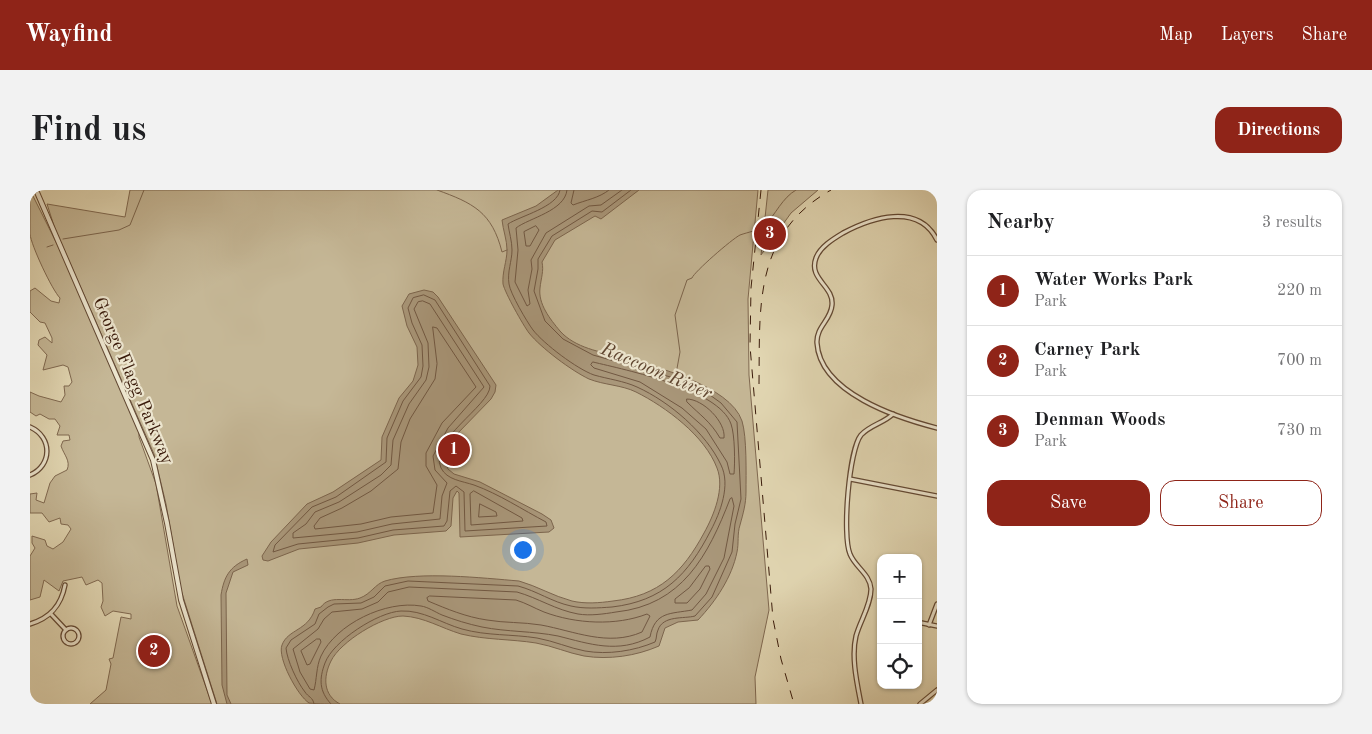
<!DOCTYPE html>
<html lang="en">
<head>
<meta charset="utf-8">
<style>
	:root { --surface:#fff; --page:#f2f2f2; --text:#202124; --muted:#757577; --line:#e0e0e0; --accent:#8f2418 }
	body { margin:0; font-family:"Old Standard TT",serif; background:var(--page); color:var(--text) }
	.controls { position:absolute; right:15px; bottom:15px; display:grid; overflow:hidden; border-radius:10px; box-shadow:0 1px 4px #0004 }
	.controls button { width:45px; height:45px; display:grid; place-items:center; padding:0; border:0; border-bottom:1px solid var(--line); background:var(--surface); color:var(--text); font:25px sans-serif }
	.you { position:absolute; left:492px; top:359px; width:18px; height:18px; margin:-12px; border:4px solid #fff; border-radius:50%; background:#1a73e8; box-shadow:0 0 0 8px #1a73e833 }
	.badge { display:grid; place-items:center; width:32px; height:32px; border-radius:50%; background:var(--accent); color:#fff; font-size:16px; font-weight:700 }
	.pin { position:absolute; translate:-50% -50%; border:2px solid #fff; box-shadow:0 1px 5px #0006 }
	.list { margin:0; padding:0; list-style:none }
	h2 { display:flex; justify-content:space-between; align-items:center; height:65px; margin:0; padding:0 20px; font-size:21px }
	h2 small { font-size:16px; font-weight:400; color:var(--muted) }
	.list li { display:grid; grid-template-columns:32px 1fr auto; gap:15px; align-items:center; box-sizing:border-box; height:70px; padding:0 20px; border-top:1px solid var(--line) }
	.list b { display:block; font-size:19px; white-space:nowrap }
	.list p { margin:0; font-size:16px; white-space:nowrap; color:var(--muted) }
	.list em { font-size:16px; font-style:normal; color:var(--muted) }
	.actions { display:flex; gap:10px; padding:15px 20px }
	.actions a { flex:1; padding:11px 0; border:1px solid var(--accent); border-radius:15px; text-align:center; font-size:18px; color:var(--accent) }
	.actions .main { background:var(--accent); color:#fff }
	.icon { flex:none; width:28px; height:28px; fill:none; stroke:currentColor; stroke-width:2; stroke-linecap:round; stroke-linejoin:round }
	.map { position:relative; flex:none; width:907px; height:514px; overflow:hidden; border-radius:15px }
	header { display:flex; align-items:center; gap:30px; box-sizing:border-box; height:70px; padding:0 25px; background:var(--accent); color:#fff }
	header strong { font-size:24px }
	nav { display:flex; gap:28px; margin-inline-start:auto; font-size:18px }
	.intro { display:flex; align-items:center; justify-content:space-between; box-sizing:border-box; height:120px; padding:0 30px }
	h1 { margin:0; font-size:35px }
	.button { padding:12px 22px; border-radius:15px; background:var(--accent); color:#fff; font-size:18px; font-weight:700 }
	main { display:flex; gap:30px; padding:0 30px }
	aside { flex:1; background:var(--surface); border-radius:15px; box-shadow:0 1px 4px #0004 }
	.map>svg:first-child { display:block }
	.green { fill:#c5b796; stroke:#7f6850 }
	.water { fill:#a9977a; stroke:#7c654d }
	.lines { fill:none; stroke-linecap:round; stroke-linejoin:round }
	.shore { stroke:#715842; stroke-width:1 }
	.stream { stroke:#7c654d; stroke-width:1 }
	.minor-casing { stroke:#634934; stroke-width:5.5 }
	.tertiary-casing { stroke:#634934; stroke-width:6 }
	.minor { stroke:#ece5ce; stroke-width:3 }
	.tertiary { stroke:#ece5ce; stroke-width:4 }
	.rail { stroke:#391a0a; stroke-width:1; stroke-dasharray:9 9; stroke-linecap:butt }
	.labels { text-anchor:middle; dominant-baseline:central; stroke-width:4.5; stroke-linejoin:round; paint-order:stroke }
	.street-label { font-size:18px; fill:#391a0a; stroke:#ece5ce }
	.water-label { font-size:19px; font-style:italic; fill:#604631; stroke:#ece5ce }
</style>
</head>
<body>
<header>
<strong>Wayfind</strong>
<nav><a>Map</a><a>Layers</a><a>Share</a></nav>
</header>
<div class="intro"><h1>Find us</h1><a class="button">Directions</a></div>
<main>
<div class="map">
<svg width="907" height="514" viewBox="0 0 907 514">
	<rect width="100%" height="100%" fill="#e2d7b3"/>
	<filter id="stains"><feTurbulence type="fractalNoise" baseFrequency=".004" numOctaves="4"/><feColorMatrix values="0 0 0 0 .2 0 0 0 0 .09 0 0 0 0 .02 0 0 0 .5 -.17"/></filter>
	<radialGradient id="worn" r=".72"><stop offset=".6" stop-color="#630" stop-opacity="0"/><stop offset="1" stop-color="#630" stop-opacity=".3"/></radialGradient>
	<g class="green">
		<path d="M0,0l32,64 77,175v8l17,47 21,122 35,98h-122l16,-14 5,-26 -2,-5 4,-1 8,-41 10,2v-5l-18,-3 -8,5 -4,-9 2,-6 -1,-18 -4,-3 -12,5 -4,-8 -19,4 -4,10 -15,-11 -4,17 -10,3v-44l5,-8 -3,-5v-7l13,4 2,6 6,3 10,-7 8,-13 -3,-4 -7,-1 -1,-6 -11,4 -7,-9h-12v-19l7,-1 -1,7 8,3 6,-20 5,-7 12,-6c4,-9 -3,-15 -6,-24l2,-5 7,-1 -1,-5h-12l3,-9 -5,-7h-6l-9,-5 -4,2 -6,-4v-20l9,4 22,6 4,-7 -1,-9h5l3,-4 -4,-15 -5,-2 -20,5 4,-15 -9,-10 1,-5 6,-3 7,6v-5l-7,-15 -5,-1 -10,-10v-21l5,-3 16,13 8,2 1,-5c-8,-8 -29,-53 -30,-64 0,-14 0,-30 0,-44z"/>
		<path d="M100,0h628l-10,109 1,76 20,235 -14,67 1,27h-539l-36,-114 -15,-86 -12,-50 -99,-225 -8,-25 78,13z"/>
		<path d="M738,0h50l-27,23 -30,42z"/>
	</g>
	<g class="water">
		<path d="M528,0h81l-38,29 -6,-3 -40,24 -13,22c2,9 -1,16 -2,26 -2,16 10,31 20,43 15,17 41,21 61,26 32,9 109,28 121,64 5,16 4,53 4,71 0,12 -3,22 -6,33 -3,9 -1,18 -3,27 -5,25 -21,49 -39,68l-20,2 -13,6 -6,18c-23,10 -50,14 -75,10 -16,-3 -31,-10 -48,-13 -25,-4 -50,-3 -75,-9 -20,-6 -37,-17 -58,-18 -21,0 -63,26 -72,45 -8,16 -8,34 9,43 -8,0 -23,0 -31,-1 -11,-7 -32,-45 -27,-58 6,-16 26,-14 33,-36l6,-2c9,-13 26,-4 39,-9 11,-4 15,-14 25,-17 34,-10 98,-3 134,0 18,5 34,15 53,20 13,3 27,2 41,0 46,-5 70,-29 91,-68 10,-18 21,-45 13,-65 -12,-32 -51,-61 -81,-76 -14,-7 -32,-7 -47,-13 -17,-8 -48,-31 -60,-46 -6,-8 -24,-40 -26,-49 -1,-12 4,-23 4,-34 0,-10 -4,-20 -5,-30l34,-14z"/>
		<path d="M394,100l9,2 5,5 58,88 -1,7 -4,7 -34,35 -13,26 4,9 6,5 26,8 62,32 9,6 3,8 -5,4 -89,5 -1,-44 -2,-2 -4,7 -2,28 -5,5 -52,4 -36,8 -59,6 -31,12 -5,-1 -1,-4 9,-14 36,-38 26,-12 48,-32 1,-23 17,-39 14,-17 5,-16 -1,-18 -10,-21 -5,-20 7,-12z"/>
		<path d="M217,369l1,6 -15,7 -7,21 1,102 4,9h-4l-5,-19 -1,-90c3,-18 8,-28 26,-36z"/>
	</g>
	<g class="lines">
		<g class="shore">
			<path d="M537,0c-2,21 -38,28 -51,38l2,22 -3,32 12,24 3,-2 -2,-14 4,-21 -1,-9 15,-27 43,-27 12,-1 21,-15"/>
			<path d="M544,0l-3,13 2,2c13,-5 26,-7 36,-15"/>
			<path d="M506,36l3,4 -9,16h-4l-2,-14z"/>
			<path d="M394,105l11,5 55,86c0,20 -62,54 -49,82 6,12 21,13 33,17 25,9 49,25 72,37l1,4 -82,5 -1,-39 -8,-6 -6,5 -3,30 -3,5 -51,4 -35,8 -60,6 -25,8 2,-7 37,-38 24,-10 50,-35 1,-24 16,-37 18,-24 2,-11 -1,-21 -10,-22 -4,-15 5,-10z"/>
			<path d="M393,111l7,3 54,83 -36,41 -15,28 2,14 12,13 -5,13 -2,23 -48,5 -35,8 -64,6v-5l13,-9 9,-12 24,-10 42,-27 10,-10 2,-25 16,-36 17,-24 3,-13 -1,-24 -14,-34 4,-7z"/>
			<path d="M403,137l4,1 39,59 -34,36 -16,30v13l11,19 -4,28 -42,4 -30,7 -46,5 -1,-3 6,-8 22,-10 29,-17 27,-22 3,-27 9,-23 25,-40 2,-15z"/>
			<path d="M563,172c33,8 126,27 138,62 4,11 4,39 3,50h-4l-3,-12 -21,-33 -24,-21 -42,-26 -46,-14 -3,-3z"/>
			<path d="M657,209c16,0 39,23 37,39h-4c-10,-17 -19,-22 -33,-36z"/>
			<path d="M444,301l48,27 1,3 -52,4 -1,-31z"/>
			<path d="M702,308l2,8 -10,52 -18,36 -14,16c-21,4 -37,1 -42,27 -32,17 -60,7 -92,-1 -25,-5 -51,-4 -76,-9 -14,-3 -27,-7 -40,-12 -7,-3 -14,-8 -21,-9 -35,-6 -85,18 -100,50 -5,11 -4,23 -7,34l-4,-1 -10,-17 -7,-23 25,-20 6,-10 8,-7 30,-3 16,-7 10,-10 21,-5 108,5c21,6 39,18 61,22 12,2 26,0 38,-2 66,-7 92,-56 114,-113z"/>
			<path d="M450,314l16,8 1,4 -18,1z"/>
			<path d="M676,376h3l1,3 -10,20 -13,14h-12v-4l14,-11z"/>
			<path d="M400,406l86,4c10,3 18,8 28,12 32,12 72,14 103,2l3,2 -8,16c-34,15 -68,-1 -101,-7 -18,-3 -37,-2 -54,-5 -21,-3 -40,-11 -59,-19l-1,-3z"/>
			<path d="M287,449h3l1,3 -11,22 -3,1 -6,-14z"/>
			<path d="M284,514c-1,-7 -6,-7 -9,-12 -8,-10 -18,-32 -19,-44l5,-8 24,-16 4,-10 9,-7 6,-3 27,-1 13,-6 11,-11 23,-5 110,5c19,5 34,16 53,20 13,3 27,2 41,1 51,-6 76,-32 99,-77 9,-17 20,-45 10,-65 -15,-32 -51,-63 -84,-78 -13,-6 -29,-8 -43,-12 -17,-6 -50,-31 -61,-45 -6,-8 -23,-37 -24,-46 -2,-12 3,-23 3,-34 0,-9 -3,-18 -4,-26 12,-8 50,-17 52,-34"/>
			<path d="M301,514c-12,-13 -12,-25 -6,-41 8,-22 53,-51 76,-52 22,-1 40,12 61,18 25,7 50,5 75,9 17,3 32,10 48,13 23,4 49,0 70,-9 2,-4 1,-8 3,-12 5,-15 26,-11 37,-14l17,-19 20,-45 3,-28 6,-25 -4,-77 -16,-19 -18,-13 -29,-12 -81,-23 -30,-16 -18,-18 -11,-30 4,-22v-10l14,-23 40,-25 10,1 29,-22"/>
		</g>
		<g class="stream">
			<path d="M407,0c36,13 55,22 65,62l5,-2"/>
			<path d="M33,49l56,-9 11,-5 14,-35"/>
			<path d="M17,57l6,-2"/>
			<path d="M646,184l4,-22 -5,-37 12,-35 5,-2c2,-6 40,-39 48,-43 8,-3 18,-4 25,-10 11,-11 17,-27 31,-35"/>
		</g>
		<defs>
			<g id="minor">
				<path d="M907,50c-19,-38 -66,-22 -94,-7 -10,6 -23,14 -27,25 -8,21 18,28 16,47 -1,15 -16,22 -15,38 3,50 81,75 120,85"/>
				<path d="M0,237c23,10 22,39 0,48"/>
				<path d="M820,289l87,17"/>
				<path d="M21,424l15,16"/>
				<path d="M892,433l15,3"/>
				<path d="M0,434c20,-6 31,-18 35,-39"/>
				<path d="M899,435l8,-21"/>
				<circle cx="41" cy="446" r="8"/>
				<path d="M831,514c-4,-21 -10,-47 -5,-68 4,-15 15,-31 15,-47 -1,-15 -16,-22 -21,-35 -8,-19 -1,-104 11,-119 9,-10 23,-12 32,-21"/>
				<path d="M890,514l17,-14"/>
			</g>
			<path id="tertiary" d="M6,0l117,270 14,63 14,77 33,104"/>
		</defs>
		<use href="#minor" class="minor-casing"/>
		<use href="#tertiary" class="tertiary-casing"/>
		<use href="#minor" class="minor"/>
		<use href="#tertiary" class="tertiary"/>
		<g class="rail">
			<path d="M731,0l-10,98 -1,58 23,273 8,40 13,45"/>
			<path d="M729,194c1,-77 -6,-150 72,-194"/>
		</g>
	</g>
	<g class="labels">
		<g class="street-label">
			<text transform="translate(103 191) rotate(67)">George Flagg Parkway</text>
		</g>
		<g class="water-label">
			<text transform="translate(626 182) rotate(23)">Raccoon River</text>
		</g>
	</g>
	<rect width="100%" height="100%" filter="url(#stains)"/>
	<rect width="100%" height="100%" fill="url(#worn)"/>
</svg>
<div class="controls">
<button>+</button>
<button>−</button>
<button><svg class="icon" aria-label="locate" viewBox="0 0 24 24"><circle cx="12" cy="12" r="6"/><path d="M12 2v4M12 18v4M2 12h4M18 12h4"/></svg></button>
</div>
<div class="you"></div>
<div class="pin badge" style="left:424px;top:260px">1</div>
<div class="pin badge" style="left:124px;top:461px">2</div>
<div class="pin badge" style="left:740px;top:44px">3</div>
</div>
<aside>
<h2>Nearby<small>3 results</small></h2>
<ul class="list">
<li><span class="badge">1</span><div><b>Water Works Park</b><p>Park</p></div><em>220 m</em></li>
<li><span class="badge">2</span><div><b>Carney Park</b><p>Park</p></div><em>700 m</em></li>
<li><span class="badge">3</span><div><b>Denman Woods</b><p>Park</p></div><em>730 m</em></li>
</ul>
<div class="actions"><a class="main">Save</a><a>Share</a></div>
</aside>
</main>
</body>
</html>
